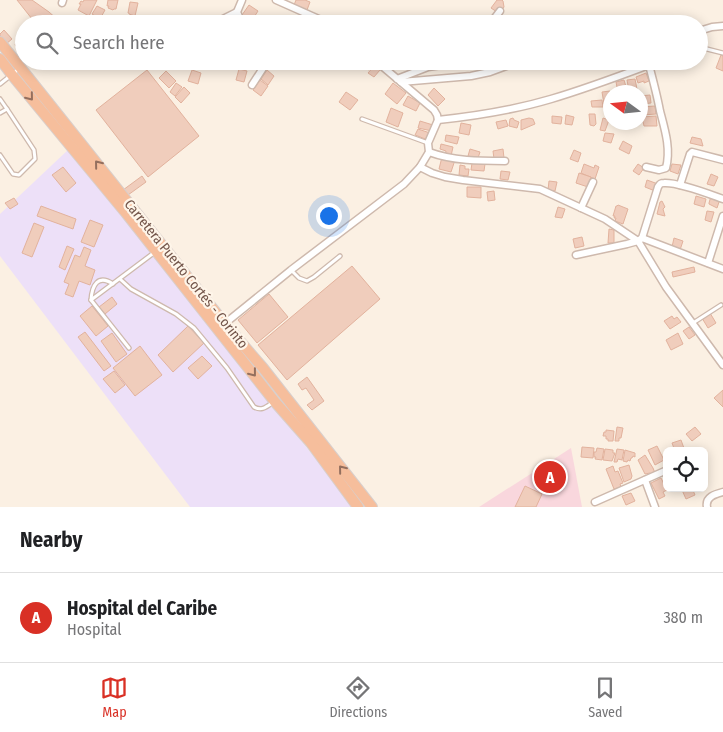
<!DOCTYPE html>
<html lang="en">
<head>
<meta charset="utf-8">
<style>
	:root { --surface:#fff; --page:#f6f6f6; --text:#202124; --muted:#757577; --line:#e0e0e0; --accent:#d93025 }
	body { margin:0; font-family:"Fira Sans Condensed",sans-serif; background:var(--page); color:var(--text) }
	.controls { position:absolute; right:15px; bottom:15px; display:grid; overflow:hidden; border-radius:8px; box-shadow:0 2px 12px #0003 }
	.controls button { width:45px; height:45px; display:grid; place-items:center; padding:0; border:0; border-bottom:1px solid var(--line); background:var(--surface); color:var(--text); font:25px sans-serif }
	.compass { position:absolute; left:603px; top:85px; width:45px; height:45px; border-radius:50%; background:var(--surface); box-shadow:0 2px 12px #0003; rotate:285deg }
	.you { position:absolute; left:328px; top:215px; width:18px; height:18px; margin:-12px; border:4px solid #fff; border-radius:50%; background:#1a73e8; box-shadow:0 0 0 8px #1a73e833 }
	.badge { display:grid; place-items:center; width:32px; height:32px; border-radius:50%; background:var(--accent); color:#fff; font-size:16px; font-weight:700 }
	.pin { position:absolute; translate:-50% -50%; border:2px solid #fff; box-shadow:0 1px 5px #0006 }
	.list { margin:0; padding:0; list-style:none }
	h2 { display:flex; justify-content:space-between; align-items:center; height:65px; margin:0; padding:0 20px; font-size:21px }
	h2 small { font-size:16px; font-weight:400; color:var(--muted) }
	.list li { display:grid; grid-template-columns:32px 1fr auto; gap:15px; align-items:center; box-sizing:border-box; height:90px; padding:0 20px; border-top:1px solid var(--line) }
	.list b { display:block; font-size:19px; white-space:nowrap }
	.list p { margin:0; font-size:16px; white-space:nowrap; color:var(--muted) }
	.list em { font-size:16px; font-style:normal; color:var(--muted) }
	.icon { flex:none; width:28px; height:28px; fill:none; stroke:currentColor; stroke-width:2; stroke-linecap:round; stroke-linejoin:round }
	.map { position:relative; flex:none; width:723px; height:507px; overflow:hidden }
	.search { position:absolute; background:var(--surface); box-shadow:0 2px 12px #0003; left:15px; right:15px; top:15px; height:55px; display:flex; align-items:center; gap:12px; box-sizing:border-box; padding:0 18px; border-radius:28px; color:var(--muted); font-size:19px }
	.sheet { height:155px; background:var(--surface) }
	nav { display:flex; justify-content:space-around; align-items:center; box-sizing:border-box; height:70px; border-top:1px solid var(--line); background:var(--surface); font-size:14px; color:var(--muted) }
	nav a { display:grid; justify-items:center; gap:2px }
	nav .on { color:var(--accent) }
	.map>svg:first-child { display:block }
	.education { fill:#ede0f8 }
	.medical { fill:#f9d7dd }
	.building { fill:#f0cdbc; stroke:#e2b29d }
	.lines { fill:none; stroke-linecap:round; stroke-linejoin:round }
	.service-casing { stroke:#ceb9ad; stroke-width:5.5 }
	.minor-casing { stroke:#ceb9ad; stroke-width:9 }
	.trunk-casing { stroke:#d8cfcc; stroke-width:12 }
	.service { stroke:#fff; stroke-width:3 }
	.minor { stroke:#fff; stroke-width:6 }
	.trunk { stroke:#f6be9c; stroke-width:10 }
	.oneway { stroke:#946f5e }
	.labels { text-anchor:middle; dominant-baseline:central; stroke-width:4.5; stroke-linejoin:round; paint-order:stroke }
	.street-label { font-size:14px; fill:#73554a; stroke:#fef5e9 }
</style>
</head>
<body>
<div class="map">
<svg width="723" height="507" viewBox="0 0 723 507">
	<rect width="100%" height="100%" fill="#fbf0e3"/>
	<path class="education" d="M69,149l285,358h-164l-190,-251v-42z"/>
	<path class="medical" d="M571,448l11,59h-103z"/>
	<g class="building">
		<path d="M17,0h15l17,12 9,8 -5,4h-17z"/>
		<path d="M84,0h13l-8,16 -11,-6 3,-6h-2l2,-3 2,1z"/>
		<path d="M108,0h10l-2,9h-2l-1,1 -5,-2 1,-2h-2z"/>
		<path d="M296,0h9l5,2 -3,8 -13,-5z"/>
		<path d="M497,0h5l1,1 1,6 -3,4 -4,1 -6,-4z"/>
		<path d="M130,2l8,1 -3,13 -6,-2v-1h-1z"/>
		<path d="M249,5l9,6 -7,11 -9,-7z"/>
		<path d="M97,6l8,4 -5,9 -8,-5z"/>
		<path d="M4,30l8,9 -6,5 -6,-8v-2z"/>
		<path d="M19,37l5,2v16l-9,-10z"/>
		<path d="M721,55l2,1v15l-7,-3z"/>
		<path d="M363,61h5l5,3 -4,6 -9,-5z"/>
		<path d="M375,65l5,5 -6,7 -6,-4z"/>
		<path d="M239,69l8,2 -3,11 -8,-2z"/>
		<path d="M147,70l52,66 -51,41 -52,-67z"/>
		<path d="M192,70l9,3 -3,11 -10,-3z"/>
		<path d="M267,70l7,6 -6,9 -7,-6z"/>
		<path d="M166,71l10,10 -7,7 -10,-10z"/>
		<path d="M646,73l3,8 -5,2v-2l-6,2 -2,-6z"/>
		<path d="M635,79l2,10 -8,2 -2,-11z"/>
		<path d="M260,80l8,6 -7,10 -8,-6z"/>
		<path d="M624,80l3,10 -9,2 -2,-10z"/>
		<path d="M176,83l6,4 -7,9 -5,-4z"/>
		<path d="M393,83l13,10 -9,11 -12,-10z"/>
		<path d="M184,87l6,6 -9,10 -6,-6z"/>
		<path d="M434,88l11,11 -7,7 -10,-11z"/>
		<path d="M610,91v13h-6l-2,-12z"/>
		<path d="M346,92l12,8 -8,10 -11,-8z"/>
		<path d="M650,95l1,8 -10,1 -1,-8z"/>
		<path d="M408,96l12,7 -4,8 -13,-6z"/>
		<path d="M602,100l1,7h-11l-1,-6z"/>
		<path d="M655,106l1,8 -13,1v-3h-2v-5z"/>
		<path d="M391,108l12,5 -5,14 -12,-5z"/>
		<path d="M589,114h6l1,10 -2,2 -4,-1z"/>
		<path d="M566,115l8,2 -2,8 -7,-1z"/>
		<path d="M552,116l10,1 -1,7 -9,-1z"/>
		<path d="M656,116l1,10h-13l-2,-9z"/>
		<path d="M513,118l1,2 5,2 -2,6 -8,-2 1,-7z"/>
		<path d="M529,118l4,1 2,5 -14,6v-10z"/>
		<path d="M603,118l6,2 -4,11 -5,-1z"/>
		<path d="M506,120l2,6 -10,3 -2,-7z"/>
		<path d="M420,121l13,4 -1,6 -14,-3z"/>
		<path d="M461,123l10,2 -2,10 -10,-2z"/>
		<path d="M418,129l12,4 -2,7 -13,-5z"/>
		<path d="M605,133l9,1 -3,9 -8,-2z"/>
		<path d="M446,135l13,2 -2,7 -12,-3z"/>
		<path d="M692,137l9,2 2,7 -13,-3z"/>
		<path d="M623,141l9,5 -3,8 -10,-5z"/>
		<path d="M441,144l12,3 -2,9 -6,-1 1,-4 -6,-2z"/>
		<path d="M470,149l10,3 -2,6 -10,-2z"/>
		<path d="M503,149l1,9 -10,1 -1,-8z"/>
		<path d="M574,150l7,3 -3,9 -8,-3z"/>
		<path d="M442,157l13,3 -4,12 -12,-3z"/>
		<path d="M472,163l13,1 -1,7 -13,-1z"/>
		<path d="M584,164l10,4 1,-3 4,2 -4,12 -14,-6z"/>
		<path d="M638,164l6,4 -5,7 -6,-4z"/>
		<path d="M672,164l9,1 -3,9 -8,-3z"/>
		<path d="M460,165l5,1v3h4l-1,7 -9,-1z"/>
		<path d="M63,167l13,16 -10,9 -14,-17z"/>
		<path d="M501,171l9,1 -2,8 -8,-1z"/>
		<path d="M579,173l12,4 -3,10 -12,-4z"/>
		<path d="M711,174l7,3 -4,9 -7,-2z"/>
		<path d="M142,176l4,6 -18,13 -5,-5z"/>
		<path d="M647,180l11,4 -3,7 -10,-4z"/>
		<path d="M549,181l8,1 -2,9 -7,-1z"/>
		<path d="M467,187h14v11l-14,-1z"/>
		<path d="M494,191l1,9 -7,1 -1,-9z"/>
		<path d="M696,196l10,3 -2,8 -10,-3z"/>
		<path d="M711,196l9,3 -3,9 -8,-4v-1z"/>
		<path d="M14,198l4,6 -8,5 -5,-6z"/>
		<path d="M662,201l3,6 -2,2 2,7 -8,-2 3,-12z"/>
		<path d="M618,205l10,4 -5,15 -8,-3 1,-3h-2l1,-2h-2l3,-10h1z"/>
		<path d="M41,206l35,13 -3,10 -36,-13z"/>
		<path d="M558,207l7,2 -3,9 -7,-1z"/>
		<path d="M707,211l7,1 -3,10 -6,-2z"/>
		<path d="M90,220l13,5 -9,22 -13,-5z"/>
		<path d="M34,223l10,4 -12,30 -10,-4z"/>
		<path d="M609,229l5,1v13h-6z"/>
		<path d="M582,237l2,9 -9,2 -2,-9z"/>
		<path d="M674,238l9,3 -3,9 -8,-3z"/>
		<path d="M67,246l7,3 -9,21 -6,-3z"/>
		<path d="M84,247l7,3 -6,16 10,4 -5,15 -11,-4 -6,16 -8,-3 4,-10 -5,-2 11,-27 5,2z"/>
		<path d="M352,266l28,33 -93,81 -29,-35z"/>
		<path d="M694,267l1,5 -22,5 -1,-5z"/>
		<path d="M269,294l19,23 -31,26 -19,-23z"/>
		<path d="M112,297l5,7 -12,10 -6,-7z"/>
		<path d="M92,306l16,20 -12,10 -16,-20z"/>
		<path d="M710,313l6,10 -8,5 -6,-10z"/>
		<path d="M672,316l2,3 3,-2 4,5 -11,7 -6,-8z"/>
		<path d="M188,326l16,17 -31,29 -15,-17z"/>
		<path d="M689,327l6,8 -6,4 -6,-8z"/>
		<path d="M85,332l26,34 -7,5 -26,-34z"/>
		<path d="M112,333l15,21 -11,8 -15,-21z"/>
		<path d="M678,333l5,11 -12,6 -5,-10z"/>
		<path d="M140,346l22,29 -27,21 -22,-28z"/>
		<path d="M202,356l10,10 -14,13 -10,-11z"/>
		<path d="M114,371l11,14 -10,8 -12,-14z"/>
		<path d="M307,377l17,24 -12,9 -5,-5 7,-5 -8,-12 -4,2 -4,-6z"/>
		<path d="M723,390v17l-9,-9z"/>
		<path d="M617,427l6,1 -2,10h-2v3h-4z"/>
		<path d="M695,427l6,7 -9,7 -6,-7z"/>
		<path d="M606,430l8,1 -1,10h-5v-2h-2v-3h-3l1,-4h2z"/>
		<path d="M681,440l4,11h-10l-3,-8z"/>
		<path d="M657,446l7,14 -9,5 -7,-15z"/>
		<path d="M582,447l12,1 -1,10 -12,-1z"/>
		<path d="M597,448l7,1 -2,11 -7,-1 1,-2h-2v-5h2z"/>
		<path d="M605,449l8,1v3h2l-3,8 -9,-1z"/>
		<path d="M617,449l7,1 -2,10 -4,-1 -1,3h-3z"/>
		<path d="M625,450l10,3v4l-2,-1 -1,2h-1l-1,3 -2,-1 -1,2 -4,-1z"/>
		<path d="M645,455l8,13 2,5 -4,2 -1,-2 -5,1 -7,-14z"/>
		<path d="M629,465l3,11 -1,3 -7,3 -5,-14z"/>
		<path d="M613,466l2,6 3,-1 5,12 -3,1 1,3 -7,2 -8,-20z"/>
		<path d="M661,478l6,12 -4,2 2,4 -6,3 -8,-16z"/>
		<path d="M525,486l17,8 -6,13h-21z"/>
		<path d="M685,488h7l3,7 -9,4 -4,-9z"/>
		<path d="M631,493l4,8 -9,4 -4,-9z"/>
	</g>
	<g class="lines">
		<defs>
			<g id="service">
				<path d="M699,47l24,6"/>
				<path d="M0,84l20,-16"/>
				<path d="M0,99l7,10"/>
				<path d="M0,113l7,-4 27,41 1,9 -16,16 -6,-1 -13,-19"/>
				<path d="M362,119l66,24"/>
				<path d="M291,270l8,8 8,3 7,-4 26,-21"/>
				<path d="M120,279l11,10 45,25 18,14 33,40 27,39c7,4 11,1 18,-4"/>
				<path d="M91,300c1,-15 7,-26 22,-16"/>
				<path d="M693,323l28,-18"/>
				<path d="M129,348l-38,-48 64,-48"/>
			</g>
			<g id="minor">
				<path d="M276,0l54,24"/>
				<path d="M62,3l1,-3"/>
				<path d="M213,24l24,-12"/>
				<path d="M242,24l-5,-12 5,-12"/>
				<path d="M490,24l10,-13"/>
				<path d="M699,31l13,-4 11,-1"/>
				<path d="M376,61l58,49 3,5 1,5"/>
				<path d="M397,79l31,-12 20,-3 6,-3"/>
				<path d="M401,82l70,-6 19,-4 30,-11"/>
				<path d="M252,85l13,-20v-4"/>
				<path d="M438,120c38,-4 76,-10 113,-21 34,-10 66,-22 98,-34l5,-4"/>
				<path d="M429,152c24,9 51,9 76,9"/>
				<path d="M420,167l12,6 13,4 18,3 77,9 65,30 33,22 28,46 57,78"/>
				<path d="M646,167l13,3 7,-2c5,-19 -1,-38 -6,-57 -3,-16 -7,-31 -11,-46"/>
				<path d="M680,185l10,-31 2,-2 31,8"/>
				<path d="M581,208l12,-26"/>
				<path d="M642,238l81,31"/>
				<path d="M576,255l51,-11 11,-3 4,-3 16,-51c2,-3 2,-4 6,-4 15,-1 45,11 59,16"/>
				<path d="M708,263l15,-47"/>
				<path d="M223,325l68,-55 113,-86 16,-17 9,-15 -1,-9 10,-23"/>
				<path d="M645,480l10,27"/>
				<path d="M595,502l72,-32"/>
				<path d="M707,507c-2,-10 8,-13 16,-15"/>
			</g>
			<g id="trunk">
				<path d="M0,42l225,282 38,44 109,139"/>
				<path d="M0,59l12,16 114,138 149,189 36,41 47,64"/>
			</g>
		</defs>
		<use href="#service" class="service-casing"/>
		<use href="#minor" class="minor-casing"/>
		<use href="#trunk" class="trunk-casing"/>
		<use href="#service" class="service"/>
		<use href="#minor" class="minor"/>
		<use href="#trunk" class="trunk"/>
	</g>
	<defs><path id="oneway-chevron" d="M-2-3.5L2.5 0L-2 3.5" fill="none" stroke-width="1.6" stroke-linecap="round" stroke-linejoin="round" transform="scale(1.25)"/></defs>
	<g class="oneway">
		<use href="#oneway-chevron" transform="translate(30 97) rotate(51)"/>
		<use href="#oneway-chevron" transform="translate(98 164) rotate(-129)"/>
		<use href="#oneway-chevron" transform="translate(253 373) rotate(52)"/>
		<use href="#oneway-chevron" transform="translate(342 469) rotate(-129)"/>
	</g>
	<g class="labels">
		<g class="street-label">
			<text transform="translate(186 274) rotate(51)">Carretera Puerto Cortés - Corinto</text>
		</g>
	</g>
</svg>
<div class="controls">
<button><svg class="icon" aria-label="locate" viewBox="0 0 24 24"><circle cx="12" cy="12" r="6"/><path d="M12 2v4M12 18v4M2 12h4M18 12h4"/></svg></button>
</div>
<svg class="compass" viewBox="-18 -18 36 36"><path d="M0-13l5 13h-10z" fill="#e53935"/><path d="M0 13l5-13h-10z" fill="#757577"/></svg>
<div class="you"></div>
<div class="pin badge" style="left:550px;top:477px">A</div>
<div class="search"><svg class="icon" aria-label="search" viewBox="0 0 24 24"><circle cx="10" cy="10" r="6"/><path d="M15 15l6 6"/></svg>Search here</div>
</div>
<section class="sheet">
<h2>Nearby<small></small></h2>
<ul class="list">
<li><span class="badge">A</span><div><b>Hospital del Caribe</b><p>Hospital</p></div><em>380 m</em></li>
</ul>
</section>
<nav>
<a class="on"><svg class="icon" aria-label="map" viewBox="0 0 24 24"><path d="M3 6l6-2 6 2 6-2v14l-6 2-6-2-6 2zM9 4v14M15 6v14"/></svg>Map</a>
<a><svg class="icon" aria-label="directions" viewBox="0 0 24 24"><path d="M12 3l9 9-9 9-9-9zM9 14v-3h6M13 9l2 2-2 2"/></svg>Directions</a>
<a><svg class="icon" aria-label="saved" viewBox="0 0 24 24"><path d="M7 4h10v16l-5-4-5 4z"/></svg>Saved</a>
</nav>
</body>
</html>
